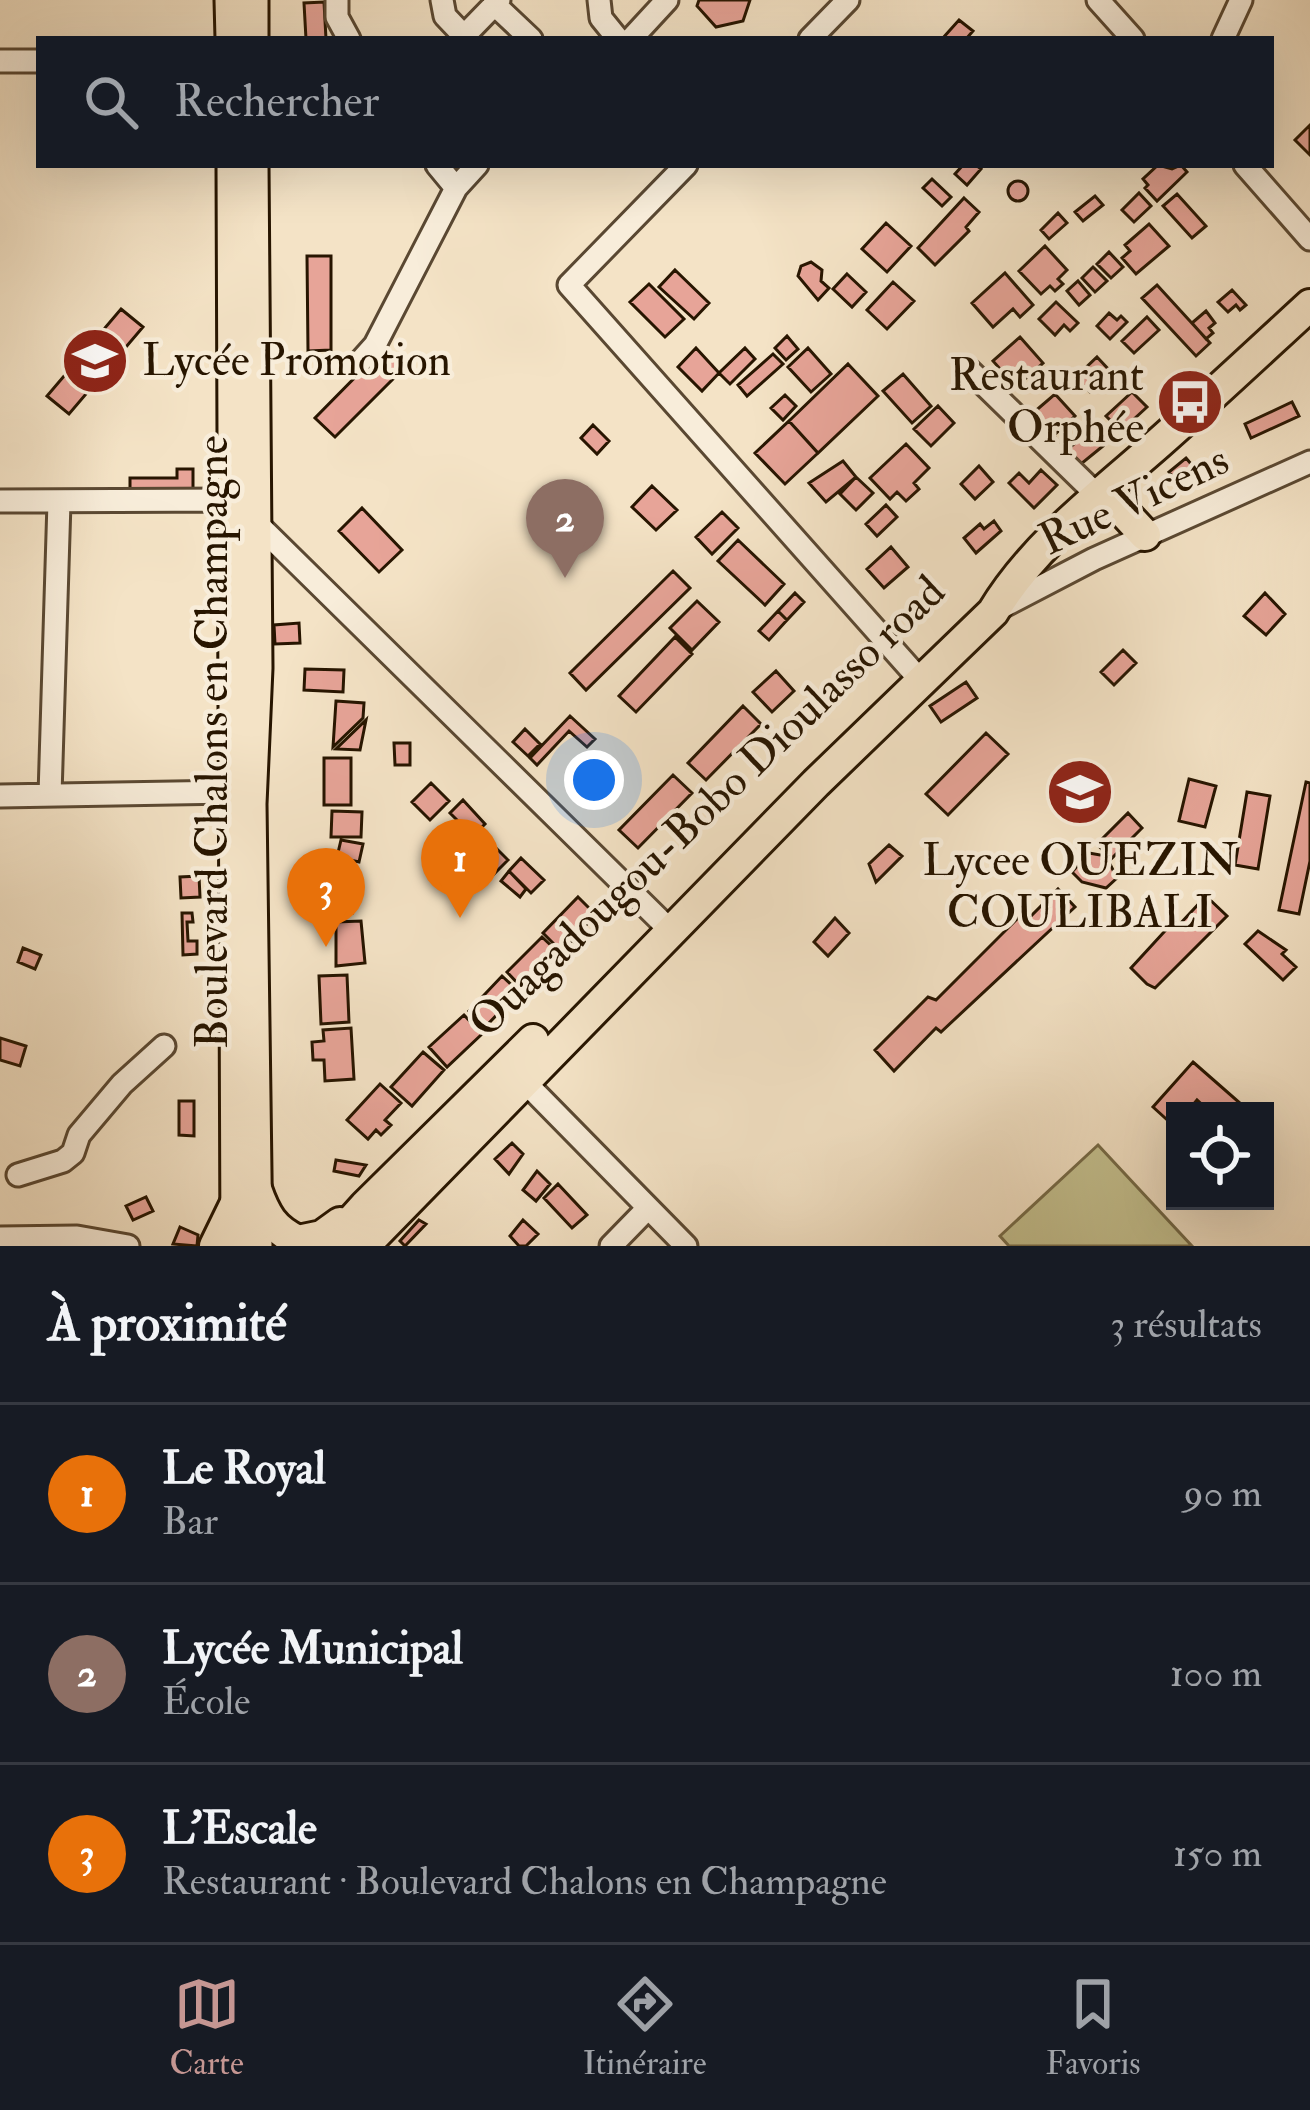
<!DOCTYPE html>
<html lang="fr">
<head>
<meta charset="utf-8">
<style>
  body { margin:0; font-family:"IM FELL Double Pica",serif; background:#20242c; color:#f1f3f6 }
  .controls { position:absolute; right:36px; bottom:36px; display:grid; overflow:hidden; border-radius:0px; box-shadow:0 12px 48px #0002 }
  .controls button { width:108px; height:108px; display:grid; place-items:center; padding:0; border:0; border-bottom:3px solid #363941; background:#171b24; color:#f1f3f6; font:60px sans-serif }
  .you { position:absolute; left:594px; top:780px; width:42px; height:42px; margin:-30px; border:9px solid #fff; border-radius:50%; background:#1a73e8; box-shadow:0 0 0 18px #1a73e833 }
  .badge { display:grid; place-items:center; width:78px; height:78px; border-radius:50%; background:#c59692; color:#fff; font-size:39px; font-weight:700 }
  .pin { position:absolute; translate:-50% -99px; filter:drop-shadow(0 3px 6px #0008) }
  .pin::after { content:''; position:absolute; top:63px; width:42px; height:36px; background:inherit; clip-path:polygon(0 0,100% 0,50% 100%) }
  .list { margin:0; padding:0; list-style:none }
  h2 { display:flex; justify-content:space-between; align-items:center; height:156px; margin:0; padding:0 48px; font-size:51px }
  h2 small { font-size:39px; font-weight:400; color:#9ea1a6 }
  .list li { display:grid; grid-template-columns:78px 1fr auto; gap:36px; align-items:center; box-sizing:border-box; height:180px; padding:0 48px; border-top:3px solid #363941 }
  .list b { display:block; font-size:45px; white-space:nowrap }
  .list p { margin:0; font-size:39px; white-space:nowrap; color:#9ea1a6 }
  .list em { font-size:39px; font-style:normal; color:#9ea1a6 }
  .icon { flex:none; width:66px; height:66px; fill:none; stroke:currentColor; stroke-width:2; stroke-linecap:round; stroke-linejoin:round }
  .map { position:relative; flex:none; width:1310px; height:1246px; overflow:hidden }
  .search { position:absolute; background:#171b24; box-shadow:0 12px 48px #0002; left:36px; right:36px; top:36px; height:132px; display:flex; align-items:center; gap:30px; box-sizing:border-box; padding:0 42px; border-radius:0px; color:#9ea1a6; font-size:45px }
  .sheet { height:696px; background:#171b24 }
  nav { display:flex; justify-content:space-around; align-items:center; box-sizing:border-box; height:168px; border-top:3px solid #363941; background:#171b24; font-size:33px; color:#9ea1a6 }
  nav a { display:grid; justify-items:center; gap:6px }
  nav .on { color:#c59692 }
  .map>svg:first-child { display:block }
  .green { fill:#c4c190; stroke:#766b48; stroke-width:3 }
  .building { fill:#e7a498; stroke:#271500; stroke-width:3 }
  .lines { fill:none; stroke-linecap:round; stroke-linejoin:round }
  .minor-casing { stroke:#5a4832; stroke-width:27 }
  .major-casing { stroke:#271500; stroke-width:33 }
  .highway-casing { stroke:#271500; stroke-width:36 }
  .minor { stroke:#f8edda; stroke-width:21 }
  .major { stroke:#f4e3c6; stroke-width:27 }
  .highway { stroke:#f4e3c6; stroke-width:30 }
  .labels { text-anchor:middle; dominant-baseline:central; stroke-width:9; stroke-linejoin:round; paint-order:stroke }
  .poi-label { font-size:45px; fill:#271500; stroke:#f8edda; text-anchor:start }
  .street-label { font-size:45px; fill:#271500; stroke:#f8edda }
</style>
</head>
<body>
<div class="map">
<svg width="1310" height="1246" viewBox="0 0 1310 1246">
  <rect width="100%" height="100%" fill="#f4e3c6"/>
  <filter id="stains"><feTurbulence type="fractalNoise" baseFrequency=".00167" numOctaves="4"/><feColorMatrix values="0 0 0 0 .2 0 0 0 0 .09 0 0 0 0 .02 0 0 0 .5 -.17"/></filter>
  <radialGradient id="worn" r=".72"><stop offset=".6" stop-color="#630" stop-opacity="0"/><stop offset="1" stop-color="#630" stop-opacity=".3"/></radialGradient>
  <path class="green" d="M1098,1145L1192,1246H1009L1000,1236Z"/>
  <path class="building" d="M699,0H750L743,21L716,27L697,6Z
    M324,2L326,39H306L304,3Z
    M959,20L973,31L966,39H942Z
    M1310,125V155L1295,140Z
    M963,165H976L981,169L967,185L955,174Z
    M1158,165L1172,169L1181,165L1187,172L1157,201L1145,188L1148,185L1143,179Z
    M932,179L951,197L942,206L923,188Z
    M1008 191a10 10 0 1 1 20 0a10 10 0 1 1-20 0Z
    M1139,193L1151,206L1134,222L1122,210Z
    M1177,194L1206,226L1192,238L1163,206Z
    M1095,196L1103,205L1083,221L1075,212Z
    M964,198L979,212L966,227L969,231L935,265L918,248Z
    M1058,213L1067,223L1049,239L1041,230Z
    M886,223L911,246L887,272L862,249Z
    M1149,224L1169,246L1136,274L1122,258L1130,251L1125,245Z
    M1045,246L1067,270L1058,279L1063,284L1055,291L1050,286L1041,294L1019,271Z
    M1109,252L1123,267L1111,278L1097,264Z
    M307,256H331V350L308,351Z
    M811,262L822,270L821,281L829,288L818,300L798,276L801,266Z
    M1093,267L1107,281L1095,292L1082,278Z
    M675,270L709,303L694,319L659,287Z
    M1005,273L1033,305L1020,317L1013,309L993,327L972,303Z
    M847,274L866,292L852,307L833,289Z
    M1078,281L1090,295L1079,305L1067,291Z
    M893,282L914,301L887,329L867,310Z
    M649,284L684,319L665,337L630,302Z
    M1157,285L1210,343L1196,356L1142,298Z
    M1232,290L1246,305L1240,310L1236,305L1228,312L1218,302Z
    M1056,302L1078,323L1070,331L1064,325L1055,335L1039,319Z
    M121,309L143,327L69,414L47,396Z
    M1206,311L1215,323L1209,328L1213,333L1206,339L1192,323Z
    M1109,313L1117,320L1121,316L1127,322L1110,339L1097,326Z
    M1147,317L1159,330L1134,353L1122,341Z
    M787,336L798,349L786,360L775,348Z
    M1020,337L1043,363L1016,387L993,361Z
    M384,348L404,368L335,437L315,418Z
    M696,348L719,373L702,391L678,367Z
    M745,348L755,359L730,384L719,373Z
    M808,348L831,374L811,392L788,367Z
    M773,354L783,364L747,396L738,385Z
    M1097,357L1111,372L1090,392L1075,378Z
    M848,364L878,396L818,453L789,421Z
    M903,374L931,406L912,423L883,391Z
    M1132,392L1147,407L1121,431L1106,416Z
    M1055,394L1075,416L1053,436L1033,413Z
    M785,395L796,406L783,420L771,408Z
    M1292,402L1299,416L1251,438L1245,424Z
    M938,406L954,423L931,446L914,429Z
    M789,421L818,453L785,484L755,453Z
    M593,425L609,441L597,454L581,438Z
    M1089,431L1103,446L1081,464L1068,449Z
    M906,444L929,468L914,483L919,489L906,501L897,492L890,499L870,478Z
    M1186,458L1197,471L1179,485L1169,472Z
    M843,461L856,477L826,502L809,483Z
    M979,466L993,482L975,499L961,484Z
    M177,469H193V493L172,489V497L160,496V489H130V478H177Z
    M1041,470L1057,485L1034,508L1009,483L1019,473L1029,483Z
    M856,477L873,493L856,510L840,494Z
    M652,486L677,510L656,530L632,507Z
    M886,505L897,517L877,536L866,524Z
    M362,508L402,550L379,572L339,531Z
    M722,512L738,528L712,554L696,537Z
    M994,521L1001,531L976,553L964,538L980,524L984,529Z
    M738,540L784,584L765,605L718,561Z
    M891,547L908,567L884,588L867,569Z
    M673,571L690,588L586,690L570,673Z
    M795,593L804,602L787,620L778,611Z
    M1265,593L1285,614L1266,635L1244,616Z
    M697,601L719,622L692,650L670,628Z
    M778,611L787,620L769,640L759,631Z
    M299,623L300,643L275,644L274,625Z
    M675,637L692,654L636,712L619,696Z
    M1123,650L1136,663L1114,685L1101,672Z
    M305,669L344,670L343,692L304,690Z
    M776,671L794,691L772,712L753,692Z
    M966,682L977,698L941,722L930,706Z
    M336,701L364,703L363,718L333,747Z
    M743,706L761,724L706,780L688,763Z
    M570,716L595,739L587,747L569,731L537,765L530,758Z
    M366,720L360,750L336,749Z
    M525,729L540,744L528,756L513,742Z
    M986,733L1008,754L948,815L926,794Z
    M394,743H410V765H395Z
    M324,758H351V805H324Z
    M673,775L692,793L638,848L619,830Z
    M1189,779L1216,786L1205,827L1179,821Z
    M1306,782L1310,783V861L1299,914L1279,910Z
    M431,783L449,801L430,820L412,802Z
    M1247,792L1270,796L1258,869L1235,865Z
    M463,800L485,824L473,836L450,813Z
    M332,811L362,812L361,837H331Z
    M1128,813L1142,828L1111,859L1097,844Z
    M484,836L508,860L486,882L463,858Z
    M341,840L363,844L359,862L337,857Z
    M889,845L902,856L876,882L869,864Z
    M1089,853L1106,856L1117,878L1106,888L1082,882L1072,872Z
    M521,858L544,880L531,893L509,871Z
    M349,864L352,913L315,915L313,866Z
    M509,871L526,889L520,897L501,881Z
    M199,876L200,897L181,898L180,877Z
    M1058,889L1075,907L941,1032L936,1028L894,1071L875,1050L928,997L936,1000L1020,916L1028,919Z
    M1206,896L1227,916L1155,988L1147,984L1131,968L1175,920L1179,925Z
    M578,897L596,915L583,928L589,934L578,945L572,940L561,951L543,933Z
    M182,913H192L193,922H187L188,941H197V954L183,955Z
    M835,918L849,933L828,956L814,942Z
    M361,921L365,963L336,966V922Z
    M1258,931L1286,950L1282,954L1296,967L1283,980L1245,944Z
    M542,937L560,954L524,990L507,972Z
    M23,948L41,955L35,969L18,962Z
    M347,975L349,1022L321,1024L319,976Z
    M502,976L519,992L485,1027L469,1011Z
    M464,1015L482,1034L447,1067L429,1047Z
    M351,1028L354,1079L325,1081L324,1060H313L312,1042L324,1041L323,1030Z
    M0,1038L26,1046L20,1066L0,1060Z
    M423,1052L444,1070L412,1106L391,1087Z
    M1193,1062L1249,1111H1209L1197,1100L1188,1111H1175L1174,1126L1153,1107Z
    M380,1084L401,1103L385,1120L391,1125L381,1135L376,1130L368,1139L347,1120Z
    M179,1101H194V1136L179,1135Z
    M512,1143L523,1154L509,1174L495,1159Z
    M336,1160L366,1165L359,1176L334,1171Z
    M537,1171L550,1184L536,1201L523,1190Z
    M558,1184L587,1215L572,1228L544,1198Z
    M146,1197L153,1211L133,1220L126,1206Z
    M419,1220L426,1224L405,1246L400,1241Z
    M523,1220L538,1234L526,1246H519L510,1236Z
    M180,1227L198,1235L197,1246L173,1244Z"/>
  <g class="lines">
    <g class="minor-casing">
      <path id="minor" d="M337,0V17L349,39
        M442,0L445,16L464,36L499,0
        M599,0L601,18L618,39
        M1098,0L1133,39
        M494,4L531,39
        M631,39L667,0
        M810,39L848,0
        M1223,39L1241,0
        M0,61H39
        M437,165L456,188
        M686,165L569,285L922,682
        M1245,165L1310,239
        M358,364L375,345L456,188L477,165
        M966,367L1098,496
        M0,501L233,500L671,931
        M996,610L1094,559L1310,462
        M50,795L59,502
        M0,796L231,792L243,799
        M517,1074L686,1246
        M18,1175L63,1161L73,1153L79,1135L122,1084L164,1046
        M0,1238L77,1237L128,1246
        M611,1246L648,1208"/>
    </g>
    <g class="major-casing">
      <path id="major" d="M229,0L230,39
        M254,0V39
        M231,165L235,1246
        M254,165L258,668L252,804L258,1246"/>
    </g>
    <g class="highway-casing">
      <path id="highway" d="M1104,491L1145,535
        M256,1189C265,1215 273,1229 298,1241L322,1236L340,1223
        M215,1246L235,1205
        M329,1246L365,1206L533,1040
        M364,1246L816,783L993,612C1033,545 1102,493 1160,442C1211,397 1260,351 1310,305"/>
    </g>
    <use href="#minor" class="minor"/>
    <use href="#major" class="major"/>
    <use href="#highway" class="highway"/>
  </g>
  <defs>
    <g id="university-disc" transform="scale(3.45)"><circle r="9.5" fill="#8f2418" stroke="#f8edda"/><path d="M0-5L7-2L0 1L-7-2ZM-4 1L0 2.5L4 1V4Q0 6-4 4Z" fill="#fff"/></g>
    <g id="bus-disc" transform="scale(3.45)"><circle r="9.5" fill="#8f2418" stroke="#f8edda"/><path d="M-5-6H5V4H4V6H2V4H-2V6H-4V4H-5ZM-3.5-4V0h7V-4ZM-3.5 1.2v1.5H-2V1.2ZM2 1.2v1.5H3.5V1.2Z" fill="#fff"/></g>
    <g id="school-disc" transform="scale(3.45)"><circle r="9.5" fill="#8f2418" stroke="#f8edda"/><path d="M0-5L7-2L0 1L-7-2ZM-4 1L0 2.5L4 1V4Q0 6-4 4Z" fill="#fff"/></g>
  </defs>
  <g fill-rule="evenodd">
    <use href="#university-disc" x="95" y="361"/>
    <use href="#bus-disc" x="1190" y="402"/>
    <use href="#school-disc" x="1080" y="792"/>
  </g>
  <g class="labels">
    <g class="poi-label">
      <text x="142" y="361">Lycée Promotion</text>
      <text x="1144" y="376" text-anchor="end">Restaurant<tspan x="1144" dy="52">Orphée</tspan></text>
      <text x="1080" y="861" text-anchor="middle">Lycee OUEZIN<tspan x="1080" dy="52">COULIBALI</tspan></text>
    </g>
    <g class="street-label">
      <text transform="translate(1134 500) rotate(-25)">Rue Vicens</text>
      <text transform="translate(213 742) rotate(-90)">Boulevard Chalons en Champagne</text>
      <text transform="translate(707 807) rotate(-44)">Ouagadougou-Bobo Dioulasso road</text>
    </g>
  </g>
  <rect width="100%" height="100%" filter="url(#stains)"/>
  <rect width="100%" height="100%" fill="url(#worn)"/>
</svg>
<div class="controls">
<button><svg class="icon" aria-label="locate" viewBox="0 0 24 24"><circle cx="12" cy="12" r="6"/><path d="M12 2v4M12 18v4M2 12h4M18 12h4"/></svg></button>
</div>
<div class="you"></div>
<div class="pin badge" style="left:460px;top:918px;background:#e8710a">1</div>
<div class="pin badge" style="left:565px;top:578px;background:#8d6e63">2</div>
<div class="pin badge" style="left:326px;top:947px;background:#e8710a">3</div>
<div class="search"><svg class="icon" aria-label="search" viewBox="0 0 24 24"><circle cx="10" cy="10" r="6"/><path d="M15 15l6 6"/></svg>Rechercher</div>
</div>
<section class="sheet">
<h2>À proximité<small>3 résultats</small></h2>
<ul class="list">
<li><span class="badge" style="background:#e8710a">1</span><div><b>Le Royal</b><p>Bar</p></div><em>90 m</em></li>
<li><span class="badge" style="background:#8d6e63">2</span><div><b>Lycée Municipal</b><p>École</p></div><em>100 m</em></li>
<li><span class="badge" style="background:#e8710a">3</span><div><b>L'Escale</b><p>Restaurant · Boulevard Chalons en Champagne</p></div><em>150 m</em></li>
</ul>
</section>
<nav>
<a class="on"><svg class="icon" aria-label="map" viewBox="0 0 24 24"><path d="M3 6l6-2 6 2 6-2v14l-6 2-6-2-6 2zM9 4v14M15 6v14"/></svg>Carte</a>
<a><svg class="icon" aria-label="directions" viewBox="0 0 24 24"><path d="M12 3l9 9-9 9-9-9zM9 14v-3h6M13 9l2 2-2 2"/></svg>Itinéraire</a>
<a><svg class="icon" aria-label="saved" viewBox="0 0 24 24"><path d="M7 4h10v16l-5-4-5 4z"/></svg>Favoris</a>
</nav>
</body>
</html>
